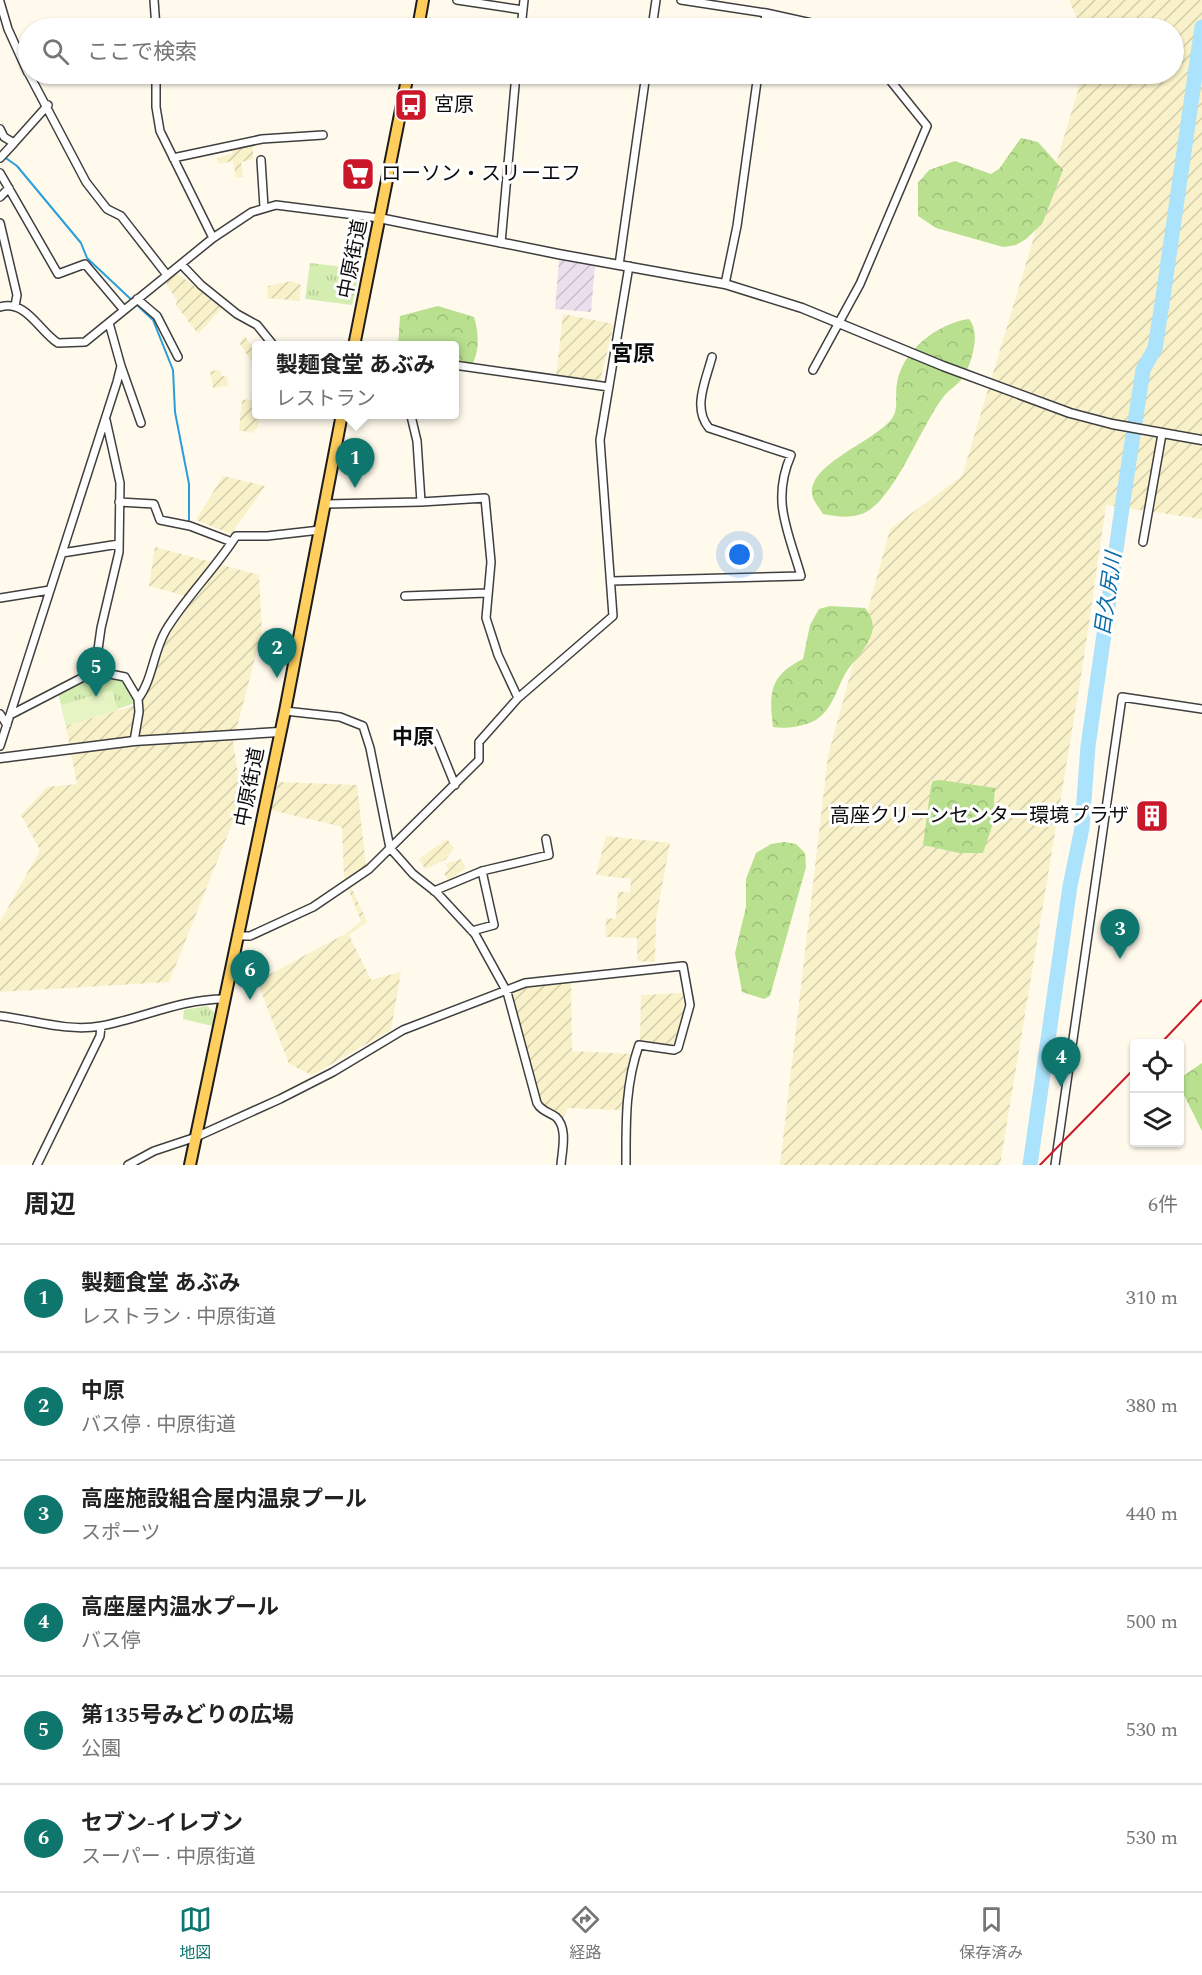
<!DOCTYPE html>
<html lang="ja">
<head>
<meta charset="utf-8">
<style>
  body { margin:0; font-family:Spectral,"Noto Sans JP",serif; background:#f6f6f6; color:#222 }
  .controls { position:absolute; right:18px; bottom:18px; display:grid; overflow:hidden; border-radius:6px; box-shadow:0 2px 4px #0004 }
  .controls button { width:54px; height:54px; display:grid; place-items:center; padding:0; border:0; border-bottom:2px solid #e0e0e0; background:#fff; color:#222; font:30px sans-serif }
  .you { position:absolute; left:740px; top:555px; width:21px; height:21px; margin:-15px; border:4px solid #fff; border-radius:50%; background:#1a73e8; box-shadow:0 0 0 9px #1a73e833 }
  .badge { display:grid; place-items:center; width:39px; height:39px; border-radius:50%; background:#0f766e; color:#fff; font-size:20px; font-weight:700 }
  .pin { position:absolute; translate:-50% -50px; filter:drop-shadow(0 2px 3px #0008) }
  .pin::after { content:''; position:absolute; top:32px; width:21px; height:18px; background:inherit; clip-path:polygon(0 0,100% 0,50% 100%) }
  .popup { position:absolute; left:252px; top:341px; width:207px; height:78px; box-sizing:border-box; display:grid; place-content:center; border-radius:6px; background:#fff; filter:drop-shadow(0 2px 4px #0005); font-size:20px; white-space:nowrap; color:#767676 }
  .popup b { font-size:22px; color:#222 }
  .popup::after { content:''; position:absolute; left:50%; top:100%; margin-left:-12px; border:12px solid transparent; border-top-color:#fff }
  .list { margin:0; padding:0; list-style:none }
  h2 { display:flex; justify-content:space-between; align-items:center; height:78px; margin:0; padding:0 24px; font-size:26px }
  h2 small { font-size:20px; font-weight:400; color:#767676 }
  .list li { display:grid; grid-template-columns:39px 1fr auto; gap:18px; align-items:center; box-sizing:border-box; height:108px; padding:0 24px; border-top:2px solid #e0e0e0 }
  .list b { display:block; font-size:22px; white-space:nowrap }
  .list p { margin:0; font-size:20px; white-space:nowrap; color:#767676 }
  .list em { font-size:20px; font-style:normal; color:#767676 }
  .icon { flex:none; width:33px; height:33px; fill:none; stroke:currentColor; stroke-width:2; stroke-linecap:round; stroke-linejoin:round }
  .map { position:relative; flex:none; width:1202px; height:1165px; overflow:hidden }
  .search { position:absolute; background:#fff; box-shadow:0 2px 4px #0004; left:18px; right:18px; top:18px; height:66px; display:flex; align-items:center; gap:15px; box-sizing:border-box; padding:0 21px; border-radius:33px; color:#767676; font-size:22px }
  .sheet { height:726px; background:#fff }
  nav { display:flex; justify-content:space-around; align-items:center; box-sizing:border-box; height:84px; border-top:2px solid #e0e0e0; background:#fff; font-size:16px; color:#767676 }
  nav a { display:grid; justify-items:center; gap:3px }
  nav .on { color:#0f766e }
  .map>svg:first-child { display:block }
  .industrial { fill:url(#industrial-furrows) }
  .farmland { fill:url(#farmland-furrows) }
  .forest { fill:url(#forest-crowns) }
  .park { fill:url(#park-tufts) }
  .pitch { fill:#e6f4c4 }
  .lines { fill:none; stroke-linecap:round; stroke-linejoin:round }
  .stream { stroke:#2a9eda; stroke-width:2 }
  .river { stroke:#abe2fc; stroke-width:15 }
  .minor-casing { stroke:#3f3f3f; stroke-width:10 }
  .tertiary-casing { stroke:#3f3f3f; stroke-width:11 }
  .primary-casing { stroke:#1d1d1d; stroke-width:14 }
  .minor { stroke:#fff; stroke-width:7 }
  .tertiary { stroke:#fff; stroke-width:8 }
  .primary { stroke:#ffce5c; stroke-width:10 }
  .rail { stroke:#ca1729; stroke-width:2 }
  .labels { text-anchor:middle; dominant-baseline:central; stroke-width:6; stroke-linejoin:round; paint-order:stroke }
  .poi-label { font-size:20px; fill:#0c0c0c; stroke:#fff; text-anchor:start }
  .street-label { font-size:20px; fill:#0c0c0c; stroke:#fff }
  .water-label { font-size:21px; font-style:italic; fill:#0a6daa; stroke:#fff }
  .neighbourhood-label { font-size:21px; font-weight:bold; fill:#0c0c0c; stroke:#fff }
  .quarter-label { font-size:22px; font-weight:bold; fill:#0c0c0c; stroke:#fff }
</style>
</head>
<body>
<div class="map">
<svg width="1202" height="1165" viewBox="0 0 1202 1165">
  <defs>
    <pattern id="industrial-furrows" width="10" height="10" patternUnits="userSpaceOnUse" patternTransform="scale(1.5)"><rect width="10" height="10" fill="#eadfec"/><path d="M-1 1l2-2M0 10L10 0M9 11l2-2" fill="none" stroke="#c8bec9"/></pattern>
    <pattern id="farmland-furrows" width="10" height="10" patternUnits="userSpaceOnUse" patternTransform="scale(1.5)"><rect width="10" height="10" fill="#f8f1c9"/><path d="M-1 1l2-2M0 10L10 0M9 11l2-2" fill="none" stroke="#d3cdab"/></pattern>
    <pattern id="forest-crowns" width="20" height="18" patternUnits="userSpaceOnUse" patternTransform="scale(1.5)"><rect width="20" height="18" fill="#b8e08f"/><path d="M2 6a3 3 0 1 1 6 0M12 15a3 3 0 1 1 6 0" fill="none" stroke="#9dbf7a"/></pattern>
    <pattern id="park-tufts" width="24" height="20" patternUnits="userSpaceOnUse" patternTransform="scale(1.5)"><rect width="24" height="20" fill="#d4edb1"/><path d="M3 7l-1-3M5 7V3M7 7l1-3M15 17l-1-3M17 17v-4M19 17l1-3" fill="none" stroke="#b5ca97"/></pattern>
  </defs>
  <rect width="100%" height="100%" fill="#fffaec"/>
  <path class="industrial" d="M559,260L595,266L591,312L555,309Z"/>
  <path class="farmland" d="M1069,0H1202V519L1106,505L1083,664L1000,1165H780L828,756L890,529L962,476L1083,74H1174V28H1081Z
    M253,145V159L241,162L243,177L236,178L233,161L218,164L217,158L232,154L233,148Z
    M177,273L222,308L198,334L176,305L177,301L166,283Z
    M292,281L301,285L299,301L267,298L268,286Z
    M563,314L614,324L600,381L556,377Z
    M244,335L256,351V368L240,344Z
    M219,370L222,376L227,377L228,386L213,388L210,371Z
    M256,399V414L260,415L257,428L252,433L239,430L242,400Z
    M223,476L265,486L231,534L196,520Z
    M155,547L259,575L262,632L233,742L242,799L169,982L0,992V922L40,850L21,815L47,787L77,784L66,726L136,705L147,678L180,615L193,598L149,586Z
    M278,782L357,785L366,866L347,878L367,922L349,935L371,980L401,972L391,1030L312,1075L289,1064L257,981L347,933L361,921L344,878L342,827L271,810Z
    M606,836L670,843L656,919L655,962L637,961V938L605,937L606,918L616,919L618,891L630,893L631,879L596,875Z
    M447,839L454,848L445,860L425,869L419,859Z
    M461,859L466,868L448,880L444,873L449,870L446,864Z
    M564,982L571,983L572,1051L632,1054L625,1079L622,1110L568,1108L562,1119L540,1104L523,1050L512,993L521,988L542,983Z
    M683,993V1018L672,1046L640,1042L641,995Z"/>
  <path class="forest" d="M1021,138L1038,142L1063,170L1042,224L1026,239L1016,245L1003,247L936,228L918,216V183L929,170L955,161L991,174L999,169Z
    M438,306L474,317C479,333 480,352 471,366L454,370V346H398L400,316Z
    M969,319C981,333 972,361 964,376C959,384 950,389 944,396C922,424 897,493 868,511C854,519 838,517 823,514C820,509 815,503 813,498C802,464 882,440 894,415C898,407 895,393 897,383C902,351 938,323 969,319Z
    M830,606L865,608C887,634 856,654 844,676C836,691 831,712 814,721C802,727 786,729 773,727C769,693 769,676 803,659L810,625L819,609Z
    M940,780L995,788L992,826L983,853H959L923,845L931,786L933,781Z
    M784,842L796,844L805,853L806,867L770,996L764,999L742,992L735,953L746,907V879L756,853L771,844Z
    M1202,1063V1131L1182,1091L1183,1076Z"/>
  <path class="park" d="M310,263L360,269L352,305L305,299Z
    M99,674L123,680L135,703L66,726L58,692Z
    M207,1006L215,1013L212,1026L183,1019L184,1010Z"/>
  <path class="pitch" d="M112,690L118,710L66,726L61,705Z"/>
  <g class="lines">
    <path class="stream" d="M3,156L17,166L81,243L87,258L153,320L173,370L175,412L189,484V523"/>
    <path class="river" d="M1030,1165L1070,886L1082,828L1088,746L1123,501L1143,370L1155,348L1162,304L1202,27"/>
    <g class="minor-casing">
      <path id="minor" d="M154,0L156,28
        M457,0L523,10
        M681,0L766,13L834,28
        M0,2L8,29L28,73
        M521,28L524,0
        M652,28L656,0
        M764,28L766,13
        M29,74L86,182L107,209L121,216L167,275
        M156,74V107L160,131L213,238
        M0,129L4,137L14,143L48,105
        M0,158L14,143
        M173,158L262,139L323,135
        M261,160L264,207
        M0,173L58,274L85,264L123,309
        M0,197L9,188
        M0,223L17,295L15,306
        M501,243L516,74
        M181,264L201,285L237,314L257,325L274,346
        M619,265L646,74
        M725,284L737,226L758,74
        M137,299L157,316L178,357
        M0,307C26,299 39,331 58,343L85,342L213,238L252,212L276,205L379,218
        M454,365L609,387
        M121,366L141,423
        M813,370L860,284L927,126L885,74
        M411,416L417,441L421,502
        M119,502L154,504L160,520L190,526L232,542
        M326,504L421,502L485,498L491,562L486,618L498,655L518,698
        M1143,542L1162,434
        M62,553L119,544
        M611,581L801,576C788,530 771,501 791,455L709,428C692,408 706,380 712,357
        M405,596L487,593
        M0,598L50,590
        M95,671L101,628L119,552L120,483L106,420
        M285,711L340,717L363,726L370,748L390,848L413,874L437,893L475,934L507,992L537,1103C541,1111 549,1112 556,1117C568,1128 562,1151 561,1165
        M0,714L7,725
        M10,715L95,671L125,677L138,699
        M434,733L455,785
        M134,741L139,712L138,699C153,679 153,652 166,630C186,597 215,569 236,536H267L320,530
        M0,746L117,382L121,366L109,323
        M434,891L482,871L549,855L546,839
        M472,931L494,925L482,871
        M239,936H250L313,907L369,869L479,760V742L518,698L613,616L600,440L629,266
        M0,1016C34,1020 67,1032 101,1026C143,1018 181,999 224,999
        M37,1165L100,1036L101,1026
        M128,1165L154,1151L196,1137L280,1099L333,1072L403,1030L525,983L683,966L690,1005L678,1048L674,1050L639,1045C625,1085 626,1123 626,1165
        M1055,1165L1122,697L1202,709"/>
    </g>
    <g class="tertiary-casing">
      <path id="tertiary" d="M379,218L558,254L725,284L802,308L943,366L1070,413L1112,424L1202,440
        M0,758L134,741L279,732"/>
    </g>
    <g class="primary-casing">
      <path id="primary" d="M418,28L423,0
        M354,346L408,74
        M190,1165L285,711L342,414"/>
    </g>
    <use href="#minor" class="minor"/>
    <use href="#tertiary" class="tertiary"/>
    <use href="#primary" class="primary"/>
    <path class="rail" d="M1160,1044L1202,1000
      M1040,1165L1134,1069"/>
  </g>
  <defs>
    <g id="bus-square" transform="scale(1.725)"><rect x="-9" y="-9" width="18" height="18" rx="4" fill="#ca1729" stroke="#fff"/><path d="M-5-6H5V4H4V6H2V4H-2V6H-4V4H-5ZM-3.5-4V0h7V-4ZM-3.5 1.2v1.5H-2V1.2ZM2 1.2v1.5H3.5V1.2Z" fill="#fff"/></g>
    <g id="supermarket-square" transform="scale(1.725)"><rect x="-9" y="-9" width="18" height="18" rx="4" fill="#ca1729" stroke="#fff"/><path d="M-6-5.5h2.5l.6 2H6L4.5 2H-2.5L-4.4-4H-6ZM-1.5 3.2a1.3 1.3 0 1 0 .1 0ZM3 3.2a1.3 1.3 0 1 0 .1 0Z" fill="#fff"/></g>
    <g id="building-square" transform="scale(1.725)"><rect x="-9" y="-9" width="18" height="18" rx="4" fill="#ca1729" stroke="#fff"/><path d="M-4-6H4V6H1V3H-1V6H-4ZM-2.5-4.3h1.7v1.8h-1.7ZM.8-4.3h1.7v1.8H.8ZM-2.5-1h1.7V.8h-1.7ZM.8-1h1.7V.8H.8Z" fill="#fff"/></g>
  </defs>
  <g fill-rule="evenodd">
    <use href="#bus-square" x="411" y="105"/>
    <use href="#supermarket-square" x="358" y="174"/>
    <use href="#building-square" x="1152" y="816"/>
  </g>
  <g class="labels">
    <g class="poi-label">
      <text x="434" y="105">宮原</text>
      <text x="381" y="174">ローソン・スリーエフ</text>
      <text x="1129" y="816" text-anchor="end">高座クリーンセンター環境プラザ</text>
    </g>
    <g class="street-label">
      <text transform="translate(353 259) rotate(-79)">中原街道</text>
      <text transform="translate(250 787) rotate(-79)">中原街道</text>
    </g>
    <g class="water-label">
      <text transform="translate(1109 594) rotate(-82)">目久尻川</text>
    </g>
    <g class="neighbourhood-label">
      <text x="413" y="738">中原</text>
    </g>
    <g class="quarter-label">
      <text x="633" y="354">宮原</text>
    </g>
  </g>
</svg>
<div class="controls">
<button><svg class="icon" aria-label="locate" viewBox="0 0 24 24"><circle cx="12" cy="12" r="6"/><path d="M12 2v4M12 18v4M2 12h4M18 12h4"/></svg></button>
<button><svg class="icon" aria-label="layers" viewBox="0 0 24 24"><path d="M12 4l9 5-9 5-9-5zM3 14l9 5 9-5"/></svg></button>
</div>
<div class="you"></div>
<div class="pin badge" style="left:355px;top:488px">1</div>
<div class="popup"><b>製麺食堂 あぶみ</b>レストラン</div>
<div class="pin badge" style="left:277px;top:678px">2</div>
<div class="pin badge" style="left:1120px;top:959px">3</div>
<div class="pin badge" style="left:1061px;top:1087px">4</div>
<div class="pin badge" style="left:96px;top:697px">5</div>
<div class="pin badge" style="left:250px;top:1000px">6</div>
<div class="search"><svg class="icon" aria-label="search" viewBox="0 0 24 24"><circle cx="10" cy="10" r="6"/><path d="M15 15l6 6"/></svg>ここで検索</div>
</div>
<section class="sheet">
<h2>周辺<small>6件</small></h2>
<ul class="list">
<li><span class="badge">1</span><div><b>製麺食堂 あぶみ</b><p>レストラン · 中原街道</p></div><em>310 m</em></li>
<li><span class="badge">2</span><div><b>中原</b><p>バス停 · 中原街道</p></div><em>380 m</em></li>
<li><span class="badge">3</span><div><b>高座施設組合屋内温泉プール</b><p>スポーツ</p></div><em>440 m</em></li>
<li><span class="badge">4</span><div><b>高座屋内温水プール</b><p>バス停</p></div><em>500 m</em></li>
<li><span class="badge">5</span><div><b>第135号みどりの広場</b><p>公園</p></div><em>530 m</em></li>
<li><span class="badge">6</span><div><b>セブン-イレブン</b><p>スーパー · 中原街道</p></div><em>530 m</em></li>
</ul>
</section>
<nav>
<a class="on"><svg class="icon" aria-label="map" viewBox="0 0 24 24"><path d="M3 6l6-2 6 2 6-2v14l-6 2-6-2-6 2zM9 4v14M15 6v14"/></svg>地図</a>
<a><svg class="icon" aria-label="directions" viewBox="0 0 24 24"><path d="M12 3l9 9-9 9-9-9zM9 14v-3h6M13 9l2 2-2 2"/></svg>経路</a>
<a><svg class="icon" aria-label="saved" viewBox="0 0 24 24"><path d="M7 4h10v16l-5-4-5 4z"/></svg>保存済み</a>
</nav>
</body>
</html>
